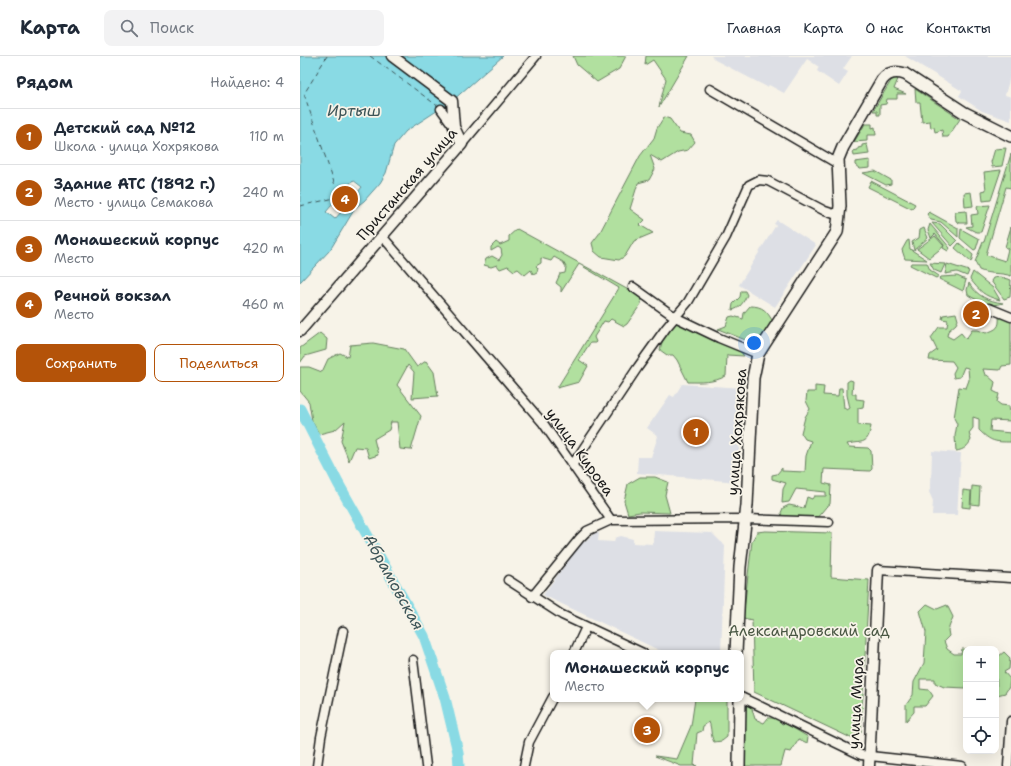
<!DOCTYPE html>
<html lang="ru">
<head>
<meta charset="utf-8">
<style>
  body { margin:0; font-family:"Shantell Sans",sans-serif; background:#f2f2f3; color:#1f2937 }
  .controls { position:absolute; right:12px; bottom:12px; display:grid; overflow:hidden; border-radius:8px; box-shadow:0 4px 16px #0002 }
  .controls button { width:36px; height:36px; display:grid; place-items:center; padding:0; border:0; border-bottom:1px solid #e0e1e3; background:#fff; color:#1f2937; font:20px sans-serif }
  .you { position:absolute; left:454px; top:287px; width:14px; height:14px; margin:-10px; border:3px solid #fff; border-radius:50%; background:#1a73e8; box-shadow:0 0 0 6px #1a73e833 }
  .badge { display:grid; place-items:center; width:26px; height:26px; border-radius:50%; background:#b45309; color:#fff; font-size:13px; font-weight:700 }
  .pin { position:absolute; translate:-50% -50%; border:2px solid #fff; box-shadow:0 1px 4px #0006 }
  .popup { position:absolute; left:250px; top:594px; width:194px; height:52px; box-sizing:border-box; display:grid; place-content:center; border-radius:8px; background:#fff; filter:drop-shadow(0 1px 3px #0005); font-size:13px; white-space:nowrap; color:#747a83 }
  .popup b { font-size:15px; color:#1f2937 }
  .popup::after { content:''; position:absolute; left:50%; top:100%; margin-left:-8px; border:8px solid transparent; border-top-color:#fff }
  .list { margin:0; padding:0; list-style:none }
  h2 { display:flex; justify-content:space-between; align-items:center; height:52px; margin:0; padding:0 16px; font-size:17px }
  h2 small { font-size:13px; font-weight:400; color:#747a83 }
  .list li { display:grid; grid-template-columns:26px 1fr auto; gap:12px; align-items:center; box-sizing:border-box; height:56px; padding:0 16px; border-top:1px solid #e0e1e3 }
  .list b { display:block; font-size:15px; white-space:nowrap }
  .list p { margin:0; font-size:13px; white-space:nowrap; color:#747a83 }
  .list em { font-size:13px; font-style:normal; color:#747a83 }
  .actions { display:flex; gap:8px; padding:12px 16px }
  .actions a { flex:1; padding:9px 0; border:1px solid #b45309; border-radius:8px; text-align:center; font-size:14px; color:#b45309 }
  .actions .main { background:#b45309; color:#fff }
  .icon { flex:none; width:22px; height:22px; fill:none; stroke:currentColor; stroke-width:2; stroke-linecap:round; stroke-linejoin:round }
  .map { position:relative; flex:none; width:711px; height:710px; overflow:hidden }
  header { display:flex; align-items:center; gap:24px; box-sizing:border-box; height:56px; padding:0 20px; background:#fff; border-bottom:1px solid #e0e1e3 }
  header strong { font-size:19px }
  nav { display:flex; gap:22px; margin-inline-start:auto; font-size:14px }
  .search { width:280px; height:36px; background:#f2f2f3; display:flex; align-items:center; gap:10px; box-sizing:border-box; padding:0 14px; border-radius:8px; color:#747a83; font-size:15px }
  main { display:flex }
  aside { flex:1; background:#fff }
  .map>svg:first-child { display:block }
  .built { fill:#dddfe5 }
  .green { fill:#b1e09f; stroke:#667e5e }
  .water { fill:#89dae4; stroke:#5d8e94 }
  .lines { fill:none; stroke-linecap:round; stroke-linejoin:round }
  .river { stroke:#89dae4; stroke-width:11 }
  .ferry { stroke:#3d5558; stroke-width:1; stroke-dasharray:5 4; stroke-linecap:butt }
  .minor-casing { stroke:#1c1c1c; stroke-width:11 }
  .tertiary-casing { stroke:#1c1c1c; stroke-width:13 }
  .secondary-casing { stroke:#1c1c1c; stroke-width:14 }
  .minor { stroke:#f7f3e8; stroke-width:8 }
  .tertiary { stroke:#f7f3e8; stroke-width:10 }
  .secondary { stroke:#f7f3e8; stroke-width:11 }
  .labels { text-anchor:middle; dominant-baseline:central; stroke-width:3.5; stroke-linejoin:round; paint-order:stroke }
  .street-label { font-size:15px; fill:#1c1c1c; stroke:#f7f3e8 }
  .park-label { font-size:15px; fill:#495743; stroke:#f7f3e8 }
  .water-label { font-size:16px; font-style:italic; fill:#3d5558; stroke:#f7f3e8 }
</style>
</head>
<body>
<header>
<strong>Карта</strong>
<div class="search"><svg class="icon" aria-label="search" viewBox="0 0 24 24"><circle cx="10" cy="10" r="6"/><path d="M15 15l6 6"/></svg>Поиск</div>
<nav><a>Главная</a><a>Карта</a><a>О нас</a><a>Контакты</a></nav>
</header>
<main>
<aside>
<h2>Рядом<small>Найдено: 4</small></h2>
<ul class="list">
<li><span class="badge">1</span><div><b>Детский сад №12</b><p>Школа · улица Хохрякова</p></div><em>110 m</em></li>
<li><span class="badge">2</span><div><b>Здание АТС (1892 г.)</b><p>Место · улица Семакова</p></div><em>240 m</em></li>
<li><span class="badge">3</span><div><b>Монашеский корпус</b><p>Место</p></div><em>420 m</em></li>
<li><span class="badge">4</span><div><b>Речной вокзал</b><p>Место</p></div><em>460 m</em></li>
</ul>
<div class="actions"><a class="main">Сохранить</a><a>Поделиться</a></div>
</aside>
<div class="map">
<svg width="711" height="710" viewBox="0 0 711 710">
  <rect width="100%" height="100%" fill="#f7f3e8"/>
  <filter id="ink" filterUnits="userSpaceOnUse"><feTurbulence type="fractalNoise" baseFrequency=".025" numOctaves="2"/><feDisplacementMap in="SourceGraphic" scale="8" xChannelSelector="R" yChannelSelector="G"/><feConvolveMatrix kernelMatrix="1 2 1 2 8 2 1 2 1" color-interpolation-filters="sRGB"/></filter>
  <g filter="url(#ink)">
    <path class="built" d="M411,0H552L543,13L548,16L539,30L517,15L519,11L507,3L484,37L469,29L467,31L415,4Z
      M605,0H711V17L705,39L711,41V65L682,55L659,40L662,35Z
      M477,164L516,189L475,251L439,229L476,169L474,168Z
      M382,328L443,332L437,426L337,417L338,401H351L358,380L347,372L370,339L374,341Z
      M632,395L661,397L657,459H632L633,445L629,436L631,429Z
      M354,475L412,477L425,490L421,597H365L243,539L279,490L295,477H299L298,485L314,486L315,482L321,480L333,483V487L353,488Z"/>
    <path class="green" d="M273,0H326L319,13L297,26L277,9Z
      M346,0H389L359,51L366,23L353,4L345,9Z
      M596,22L598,23L594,33L606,38H597V43H587L586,48L580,49V59H577V55H573L592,23Z
      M615,33L660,63L648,81H643L642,74L635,76L634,71L631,72L630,65L622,66L620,46H616Z
      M364,61L370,63L380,77L391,79L395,86L388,94L378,96L362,106L350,99L355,113L349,124L338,127L330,153L345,164L340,169L353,177L334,185L325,200L319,204L301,201L294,195L292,187L299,178L340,100L354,82L357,72Z
      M565,68H572V72L575,71L576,79H567V85L554,86Z
      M567,88L569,98L554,100L553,95L558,94V92L562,91V89Z
      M706,92L702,110L692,111L691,106L695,93Z
      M711,98V132L706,131L686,199L705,205L708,193L705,191L711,171V220C701,216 689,219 679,214L675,206L683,186H684Z
      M570,104V112L560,113L555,109V106Z
      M701,114L691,144L683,145L682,135L686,134L684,116Z
      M575,115L591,124V128L586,129L563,117Z
      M571,125L615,148L612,153L568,131Z
      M671,136L673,150L665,151L664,137Z
      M690,149L681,176H676L666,171L672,170L671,159L678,158L677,150Z
      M666,155L667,167H659L656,165L655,156Z
      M629,156L658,172V181L641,166L631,164L627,158Z
      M632,167L640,168L657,185L652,190Z
      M630,168L650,192L648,195L643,192L644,189L635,178L631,182L628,174Z
      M624,172L628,182L614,194L612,186L619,182L620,174Z
      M217,173L334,237L342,243L341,248L327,268L324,270L311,263L308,266L304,265L294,281L296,286L295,287H290L279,304L288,310L279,326L257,332L319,232L279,208L261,236V231L256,227L260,218L265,217L266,211L263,206L254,201L251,205L241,202V207L236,210L238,212L237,216L233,218L231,214L225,219L218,213L214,215L208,210L200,213L197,209L191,211L184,209L186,203L192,200L199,204L202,199L201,193L198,191L191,195V191L196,186L200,189L209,185V180Z
      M661,173L679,183L676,193L674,194L660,182Z
      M635,180L644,190L629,202L617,193Z
      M609,184L610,193L627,204L605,203L602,194L607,185Z
      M659,187L673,199L671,206L655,192Z
      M611,207H627L630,214L639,220L636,222L610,209Z
      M630,207L645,208L641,217L634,214Z
      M647,208L669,215L667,220L657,216L645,218Z
      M673,216L693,232L700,244C683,240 680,235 670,223Z
      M657,220L666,224L663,235L639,223L641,221Z
      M700,221L711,224L710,241L704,243L691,225L693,222Z
      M669,227C677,240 688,245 703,247C691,252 678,245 668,239L667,234Z
      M441,235H445L447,239C444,245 440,253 432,254L433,248L440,241Z
      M450,250C463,250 467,255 473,266L470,271L467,272L462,283L459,285L457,283L453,287L418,273L426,270L429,261L433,260L443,263L444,257Z
      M656,257L658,264L656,268L648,275L647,280L653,283L661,277L666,283L672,274H678L686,277C697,273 700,272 699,260L711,263V309L702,310L700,314L683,313L685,319H687L695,326L693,335L699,338L697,346L701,349L709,350L711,365L691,364L690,375L711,377V386C695,386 691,386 679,374V363L673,361V372L669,377L671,384C668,390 664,394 656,395L655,380L657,368L654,362L659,331L666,332L669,324L668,312L664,311L660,321L654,322L653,317L656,311L652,305L629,304L630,299L637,294L631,282L639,271H647L648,264L642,263L643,259Z
      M376,265L439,293L444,300L427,299L426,320C413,327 402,326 388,326L377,304L373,299H367L360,294L363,282Z
      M20,277L27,283L26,294L5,300L0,307V292Z
      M73,287L104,293L117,311L126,305L134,316L138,340L112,342L114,316L108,309L97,329L121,360L111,394L100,393L97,366H91L89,374L74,383L78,399L69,402L66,392L55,391L49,405L41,385L45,365L35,374L19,378L12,365L9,346L0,335V311H9L22,316L28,303L40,297L48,301L50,289Z
      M550,324L553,325L552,338H556V343L564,344L563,351L558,352V369L571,370C568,389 563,385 547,388L549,391L568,392L571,395L572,413L570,415L524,413L523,427L531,429L530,448L526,451L516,463H483L481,457L483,452L489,449L504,452L507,441L512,443L514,440H526V436L496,433L489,446L482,447L483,433L486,427L472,423V419L477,418L482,412V415L505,416L506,400L511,385L505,383L501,377L505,361L510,353L506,345L507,336H515V330L524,331L523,339L538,340L539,332H542L544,352L547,354L550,352L547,339V326Z
      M340,421H355L368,426L365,439L370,457L340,456L328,458L324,445L328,428Z
      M672,430L680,431L679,449L671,448Z
      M663,434L671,435L670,452L662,451Z
      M465,475L532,477L531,521L569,524L561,676L551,682L454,636L452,564L443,562L452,485L457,476Z
      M627,548L637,553L647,549L653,561L648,574L649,580L644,585L647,593L654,598H661L662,593H669H666V632L644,631L635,627V623H620V633L629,634L633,640L625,650H614V656L606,665V649L613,639L614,626L624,607L626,576L620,555Z
      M704,596L710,602L709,613L704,616L710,623L709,631L705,637L697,639L696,598L699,600Z
      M395,643H427V681L422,685L414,686C410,679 412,673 409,666L403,670L402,675L397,677L394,709L397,710H381L355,700L377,703L391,670Z
      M445,646L452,653L455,663L464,667L468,662H476L482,668L485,667L508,681L507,687L499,683L491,696L485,695L481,710H443Z"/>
    <path class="water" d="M0,0H203L152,45L106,75L94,89L86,117L80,127L64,145L56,151L50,146L62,131L53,124L26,156L35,163L48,148L54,154L30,194L0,226Z"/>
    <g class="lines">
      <path class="river" d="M0,353L38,427L124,580L145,642L158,696L159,710"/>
      <path class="ferry" d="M70,0L139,51
        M0,150L39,141L4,38L27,0"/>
      <g class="minor-casing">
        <path id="minor" d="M410,33L538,108
          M141,53L154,71
          M162,88L236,0
          M82,180L243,367L311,464
          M333,231L375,261L419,282L458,298
          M689,252L711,261
          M273,408L338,311L366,272L388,246L426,181L449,129L459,124L468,125L525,155L540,160
          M578,514L711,522
          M208,524L262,559L343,597
          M232,541L280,482L287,475L311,464L445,463L529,466
          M274,597L286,571
          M113,604L126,710
          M441,641L561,699L662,710
          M17,710L21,681L43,575
          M224,710L229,686L253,641
          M708,710L711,665"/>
      </g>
      <g class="tertiary-casing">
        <path id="tertiary" d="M0,275L162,88L154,71L152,45L92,0
          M569,710L578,514"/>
      </g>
      <g class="secondary-casing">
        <path id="secondary" d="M436,597L440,511L447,449L453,322L458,298L463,290L537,176L540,150L538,103L543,91L582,24C588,16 596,15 605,18L665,57L711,80
          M439,710L440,643"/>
      </g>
      <use href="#minor" class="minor"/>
      <use href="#tertiary" class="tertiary"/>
      <use href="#secondary" class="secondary"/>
    </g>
  </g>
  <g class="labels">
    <g class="street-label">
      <text transform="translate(107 128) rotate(-49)">Пристанская улица</text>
      <text transform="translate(437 376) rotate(-86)">улица Хохрякова</text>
      <text transform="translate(280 396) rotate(54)">улица Кирова</text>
      <text transform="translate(556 647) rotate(-87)">улица Мира</text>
    </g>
    <g class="park-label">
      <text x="509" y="575">Александровский сад</text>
    </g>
    <g class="water-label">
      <text x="54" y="54">Иртыш</text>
      <text transform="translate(94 526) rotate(61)">Абрамовская</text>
    </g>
  </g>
</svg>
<div class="controls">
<button>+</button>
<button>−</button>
<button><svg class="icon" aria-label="locate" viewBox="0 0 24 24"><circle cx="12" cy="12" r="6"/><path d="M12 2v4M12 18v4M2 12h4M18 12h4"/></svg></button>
</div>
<div class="you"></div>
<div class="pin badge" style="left:396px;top:376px">1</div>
<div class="pin badge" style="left:676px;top:258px">2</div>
<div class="pin badge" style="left:347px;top:674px">3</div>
<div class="popup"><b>Монашеский корпус</b>Место</div>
<div class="pin badge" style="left:45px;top:143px">4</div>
</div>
</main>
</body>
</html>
